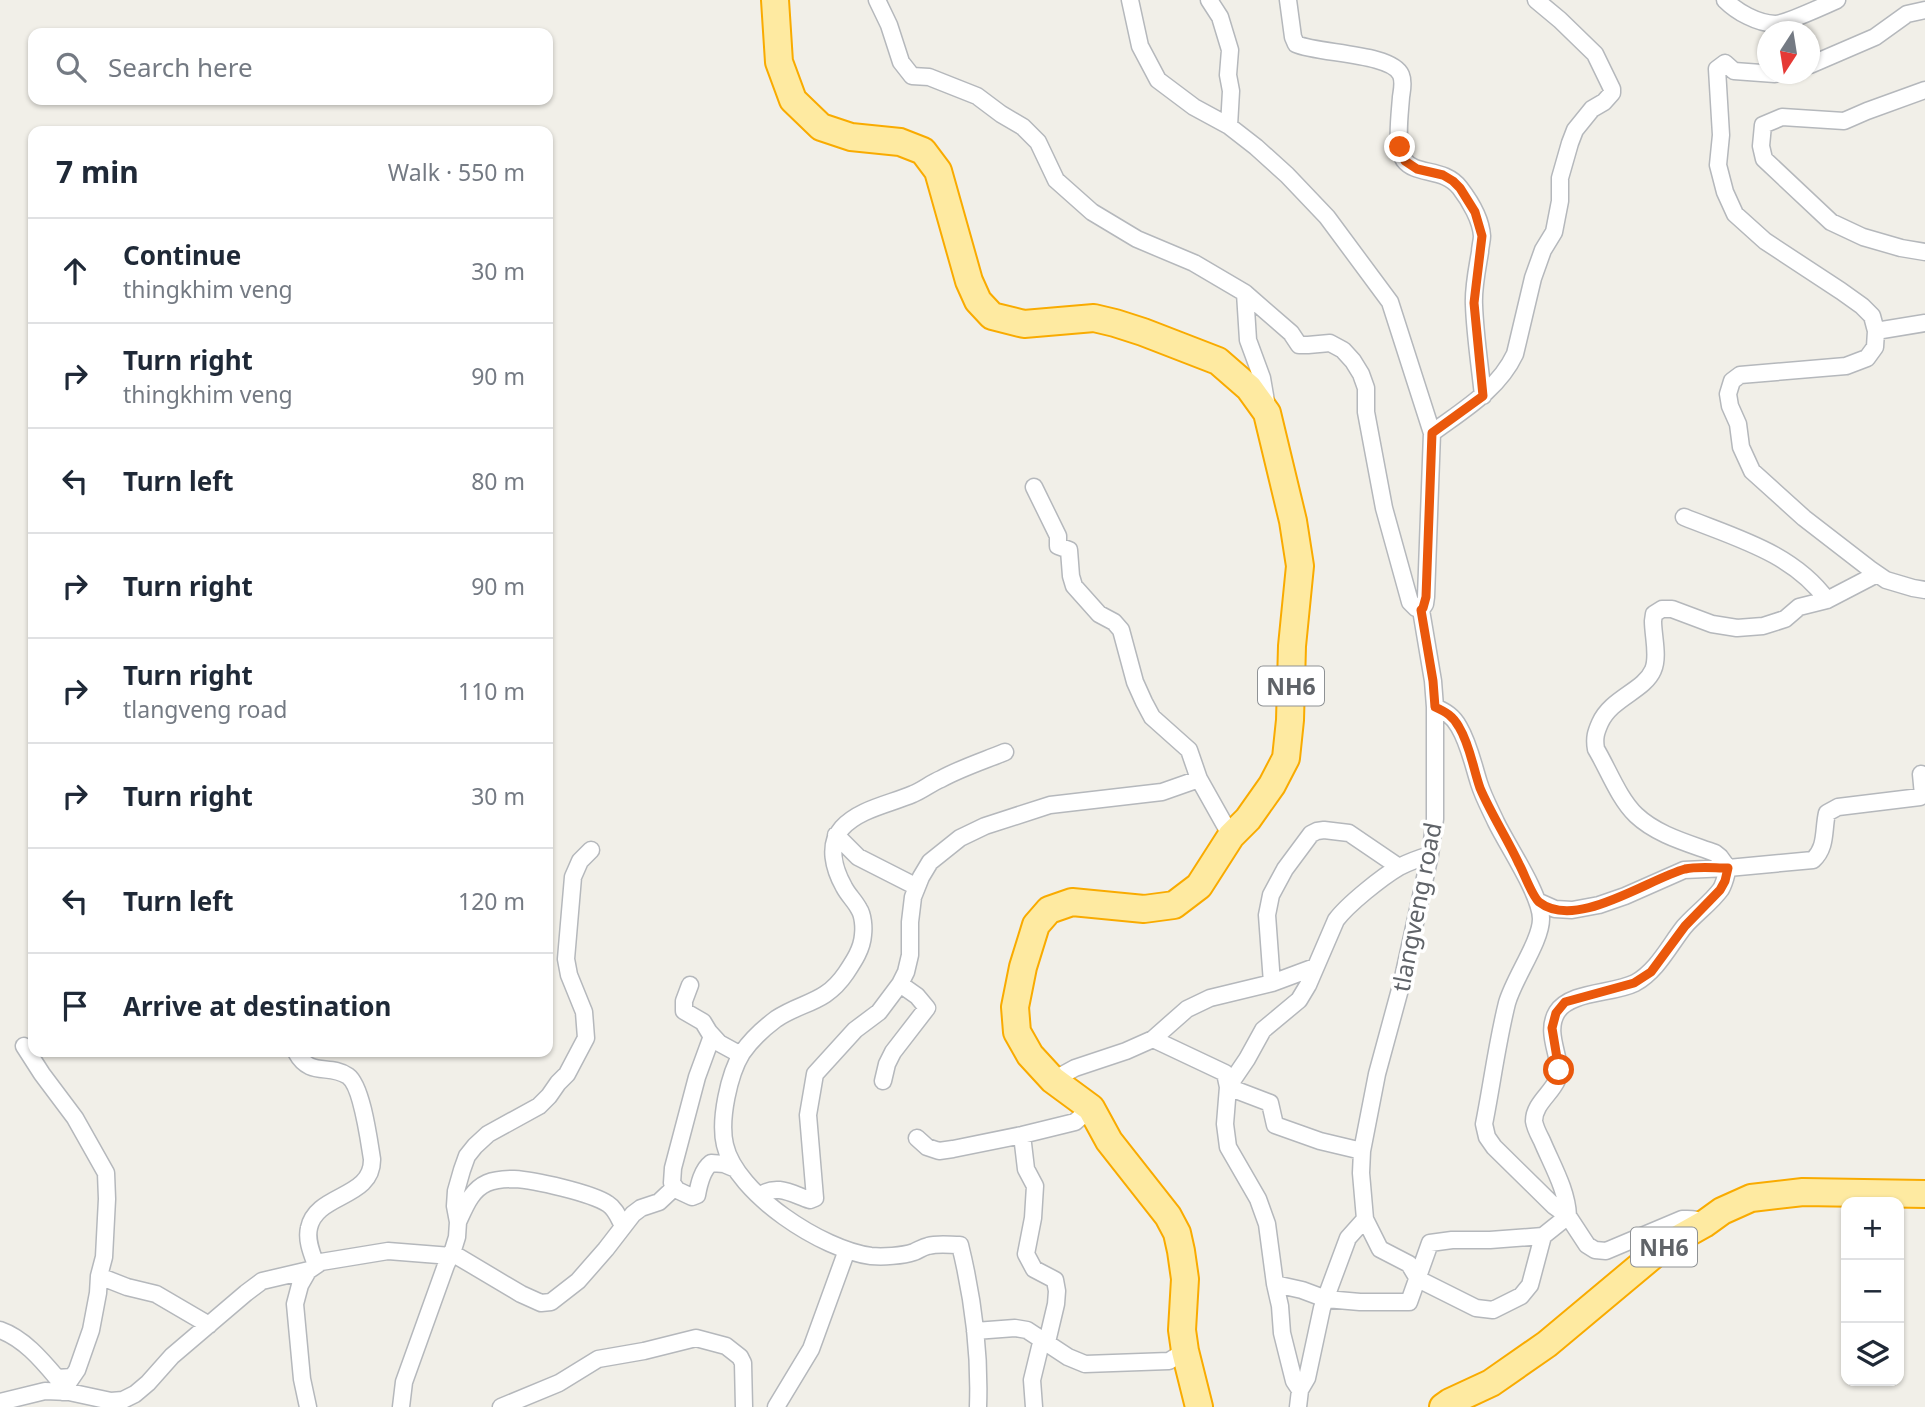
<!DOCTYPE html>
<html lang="en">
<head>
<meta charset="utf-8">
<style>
  body { margin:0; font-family:"Noto Sans",sans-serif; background:#f6f6f7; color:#1f2937 }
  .controls { position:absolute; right:21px; bottom:21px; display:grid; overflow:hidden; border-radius:14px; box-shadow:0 2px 5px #0004 }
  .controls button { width:63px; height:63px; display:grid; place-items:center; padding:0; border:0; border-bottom:2px solid #e0e1e3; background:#fff; color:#1f2937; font:35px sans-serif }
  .compass { position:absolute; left:1757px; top:21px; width:63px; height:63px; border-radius:50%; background:#fff; box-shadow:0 2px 5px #0004; rotate:192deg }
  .stop { position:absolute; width:21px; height:21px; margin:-16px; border:5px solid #ea580c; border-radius:50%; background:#fff }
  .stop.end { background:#ea580c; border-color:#fff; box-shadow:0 2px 7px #0008 }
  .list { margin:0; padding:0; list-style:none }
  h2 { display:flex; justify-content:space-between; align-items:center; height:91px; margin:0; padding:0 28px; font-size:30px }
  h2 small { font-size:23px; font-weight:400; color:#747a83 }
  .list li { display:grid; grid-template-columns:46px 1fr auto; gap:21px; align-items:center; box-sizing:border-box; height:105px; padding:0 28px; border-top:2px solid #e0e1e3 }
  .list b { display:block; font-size:26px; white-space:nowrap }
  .list p { margin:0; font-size:23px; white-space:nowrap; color:#747a83 }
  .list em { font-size:23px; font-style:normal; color:#747a83 }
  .icon { flex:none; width:38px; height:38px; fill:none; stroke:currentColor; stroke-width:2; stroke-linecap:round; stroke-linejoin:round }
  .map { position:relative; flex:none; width:1925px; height:1407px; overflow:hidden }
  .search { position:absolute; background:#fff; box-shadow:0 2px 5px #0004; left:28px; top:28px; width:525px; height:77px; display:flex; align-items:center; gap:18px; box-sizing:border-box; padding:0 24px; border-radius:14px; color:#747a83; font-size:26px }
  .panel { position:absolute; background:#fff; box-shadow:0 2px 5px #0004; left:28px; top:126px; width:525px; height:931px; border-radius:14px }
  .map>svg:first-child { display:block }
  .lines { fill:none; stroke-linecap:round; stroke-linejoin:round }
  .minor-casing { stroke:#b5b8bc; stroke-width:19 }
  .trunk-casing { stroke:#f9ab00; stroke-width:30 }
  .minor { stroke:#fff; stroke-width:16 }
  .trunk { stroke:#feeaa1; stroke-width:26 }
  .route { stroke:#ea580c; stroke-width:9 }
  .labels { text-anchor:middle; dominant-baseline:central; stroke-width:7; stroke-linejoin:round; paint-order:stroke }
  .shield { fill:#fff; stroke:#8f9295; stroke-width:2 }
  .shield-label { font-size:23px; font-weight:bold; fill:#5f6368 }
  .street-label { font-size:24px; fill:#5f6368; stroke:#fff }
</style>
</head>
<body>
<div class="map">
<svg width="1925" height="1407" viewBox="0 0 1925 1407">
  <rect width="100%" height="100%" fill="#f1efe8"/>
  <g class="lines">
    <g class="minor-casing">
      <path id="minor" d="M877,0L889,25L901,62L912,76L929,77L977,96L1001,114L1023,127L1038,142L1056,180L1092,212L1137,239L1194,263L1245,293L1248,340L1262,378L1267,407
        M1130,0L1140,46L1158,80L1194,107L1229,126L1256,147L1287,175L1327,217L1390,302L1432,433L1426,597L1425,604L1421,610L1433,681L1435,707V819L1430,855L1402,982L1377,1074L1362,1151L1361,1173L1365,1219L1348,1238L1322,1308L1307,1378L1300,1390L1298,1407
        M1209,0L1220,17L1230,50L1228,75L1231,91L1229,126
        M1288,0L1293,37L1296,44C1318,54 1392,53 1401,75C1404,82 1402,90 1401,97C1400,113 1395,146 1404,160C1416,176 1444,167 1460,188C1470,201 1481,220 1482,236C1482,241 1480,247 1480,252C1477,270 1473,288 1474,305C1475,335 1480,366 1483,396
        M1725,0C1737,12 1757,23 1775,24C1784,24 1826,5 1837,0
        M1810,65L1875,37L1907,14L1925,10
        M1775,74L1734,71L1725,63L1717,69L1721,135L1718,165L1725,192L1735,214L1765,241L1841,291L1862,306L1872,316L1876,331L1875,347L1867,358L1846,366L1740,375L1732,381L1728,394L1730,406L1738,424L1741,447L1752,471L1804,518L1870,569L1886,580L1913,588L1925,590
        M1925,90L1867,111L1844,121L1782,117L1763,125L1761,146L1764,159L1831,222L1863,237L1901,248L1925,252
        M1245,293L1291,333L1299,345H1308L1330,343L1343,350L1353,361L1361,374L1366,388V412L1384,508L1410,602L1416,608L1421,610
        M1876,331L1925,323
        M1432,433C1463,410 1498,390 1515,354L1533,278L1543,250L1554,232L1560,201V178L1570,143L1575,130L1592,109L1604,102L1612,93V89L1595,54L1560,20L1536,0
        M1034,487L1058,536V546L1069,550L1071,576L1074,586L1099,614L1114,622L1121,630L1135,682L1144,702L1152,717L1189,750L1199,779L1231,836
        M1684,517C1736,538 1793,553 1827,600
        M1435,707C1446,712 1453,716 1459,727C1469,744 1473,764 1479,783C1483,796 1490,809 1496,822C1507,845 1541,895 1541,919C1541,941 1514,978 1507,1003C1497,1043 1492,1084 1484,1124L1487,1137L1494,1147L1554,1206L1568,1216L1587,1245L1595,1250L1606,1251L1682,1219C1691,1219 1697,1218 1704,1224
        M836,835L858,857L917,887
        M1537,901L1555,909L1572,910L1599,905L1625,896L1684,870L1728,868L1813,860C1827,847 1823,830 1827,813L1838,807L1920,797L1923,795L1921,774
        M1272,983L1267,915L1271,895L1285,869L1311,834L1317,831L1324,830L1349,833L1399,867
        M690,985L684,1001V1011L703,1022L709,1032L719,1043L741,1055
        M712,1036L697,1077L673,1168L672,1183L677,1190L692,1197L697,1195C699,1184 702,1170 711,1163L724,1164L736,1169
        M1153,1039L1225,1073L1228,1087L1270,1103L1275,1125L1320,1141L1362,1151
        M24,1046L42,1074L75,1118L106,1173L107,1199L104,1257L99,1276L98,1293L91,1330L77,1370L62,1392
        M296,1052C310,1078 329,1063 348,1076C362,1086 369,1141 372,1159C373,1199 316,1193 309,1228C306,1240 312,1254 316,1265
        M1053,1080L1075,1068L1126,1051L1153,1039L1187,1009L1210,998L1272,983L1315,967
        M883,1081L887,1064L893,1052L927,1008L917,996L900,984
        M1022,1135L1026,1169L1035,1186L1033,1218L1026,1254L1034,1269L1055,1280L1057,1291L1056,1304L1047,1342L1040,1347L1032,1380L1034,1407
        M917,1138L927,1147L939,1151L953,1149L1022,1135L1075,1122L1091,1108
        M759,1196C777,1183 792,1194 810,1200L815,1198L808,1115L815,1074L855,1030L879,1012L900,984L906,972L910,955V922L913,897L921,877L930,862L960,838L985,826L1050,805L1162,792L1199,779
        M1365,1219L1380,1249L1409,1264L1418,1279L1476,1308L1493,1310L1521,1296L1530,1285L1543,1236
        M458,1222C465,1207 471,1190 487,1183C494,1180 505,1179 514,1179C534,1180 592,1193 608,1204C616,1209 619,1219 623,1226
        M452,1253L521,1294L541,1303L551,1302L578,1281L606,1249L633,1214L641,1208L659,1202L675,1187
        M99,1276L127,1287L156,1294L209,1325
        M1275,1284L1302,1290L1326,1299L1360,1302H1409L1430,1243L1452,1240H1490L1543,1236L1568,1216C1567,1190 1552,1165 1542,1141C1539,1135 1535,1128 1534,1121C1534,1104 1551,1094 1557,1080C1565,1061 1543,1035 1557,1012C1570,991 1613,994 1635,983C1657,971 1669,946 1684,927C1695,914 1711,903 1721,889C1725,882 1726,875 1728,868L1720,857L1715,853C1688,843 1657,835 1636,815C1619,799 1608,769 1596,749C1594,738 1596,732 1600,723C1611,698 1644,691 1653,670C1659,657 1653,636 1653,621L1654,614L1662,609H1672L1712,624L1737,628L1763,626L1785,619L1799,607L1827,600L1877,574
        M0,1330C23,1338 41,1359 57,1378L72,1377
        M975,1331L1015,1328L1027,1330L1068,1357L1085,1364L1169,1361L1185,1351
        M1300,1390L1294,1381L1282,1333L1280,1306L1275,1284L1267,1224L1258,1199L1228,1147L1225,1124L1228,1087L1247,1059L1263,1030L1299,1000L1308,985L1336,920C1348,904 1382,877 1399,867C1409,862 1420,858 1430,855
        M0,1402L45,1391L69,1392L111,1401L123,1400L135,1394L148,1383L172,1356L246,1293L262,1281L309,1270
        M308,1407L302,1379L295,1304L300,1285L308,1271L321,1262L388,1251L451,1256
        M401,1407L404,1382L446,1265L453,1250L457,1237L458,1222L455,1206L456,1191L462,1170L467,1156L475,1146L488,1134L539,1106L549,1096L558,1083L567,1074L586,1038L584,1012L569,975L566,959L573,877L580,861L591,850
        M501,1407L559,1383L598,1359L644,1351L696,1338L726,1346L740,1357L743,1363L744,1407
        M776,1407L811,1349L847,1250
        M978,1407C980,1353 973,1298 960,1245C950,1245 938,1243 928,1246C923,1247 919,1250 914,1252C902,1256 883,1257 871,1256C823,1250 736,1194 725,1145C719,1120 729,1074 742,1053C751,1040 764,1028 776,1019C803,1001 825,1004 846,973C854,961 862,949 863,935C864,927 863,915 859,909C855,901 848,895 844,887C834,869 827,845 842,828C859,809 890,804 913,794C923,790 931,783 941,779C961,768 983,761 1005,752"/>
    </g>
    <g class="trunk-casing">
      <path id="trunk" d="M775,0L779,62L793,100L821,127L851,137L900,142L923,151L938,171L969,281L978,301L992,316L1024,324L1094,318L1115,323L1143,332L1218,361L1249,388L1267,413L1293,521L1300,566L1292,646L1290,720L1286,758L1272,785L1248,819L1231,836L1199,886L1174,905L1144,909L1072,902L1049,910L1036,925L1023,967L1015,1007L1017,1032L1030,1055L1053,1080L1091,1108L1109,1141L1168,1216L1177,1233L1181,1251L1185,1279L1182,1330L1185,1351L1199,1407
        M1443,1407L1450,1402L1491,1383L1547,1344L1663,1247L1704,1224L1722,1211L1751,1198L1803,1192L1925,1194"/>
    </g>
    <use href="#minor" class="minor"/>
    <use href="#trunk" class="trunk"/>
  </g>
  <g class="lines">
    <path class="route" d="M1400,147L1405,161L1417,169L1443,175L1453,181L1460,188L1475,212L1482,236L1474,303L1483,396L1432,433L1426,597L1423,608L1421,610L1433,681L1435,707C1446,712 1453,716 1459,727C1470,745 1473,768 1480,788C1491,814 1507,838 1519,864C1524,873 1532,896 1539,902C1576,931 1648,879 1685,869C1698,866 1714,868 1728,868L1725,881L1720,890L1685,926L1651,972L1634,983L1565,1002L1556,1013L1552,1028L1559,1070"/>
  </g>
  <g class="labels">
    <g class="shield">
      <rect x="1258" y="666.5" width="66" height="39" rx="5"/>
      <rect x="1631" y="1227.5" width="66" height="39" rx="5"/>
    </g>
    <g class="shield-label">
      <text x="1291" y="686">NH6</text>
      <text x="1664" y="1247">NH6</text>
    </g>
    <g class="street-label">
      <text transform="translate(1416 907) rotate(-79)">tlangveng road</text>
    </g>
  </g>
</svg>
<div class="controls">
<button>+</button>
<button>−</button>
<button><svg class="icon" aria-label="layers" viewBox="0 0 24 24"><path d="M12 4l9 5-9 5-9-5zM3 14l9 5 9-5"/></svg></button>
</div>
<svg class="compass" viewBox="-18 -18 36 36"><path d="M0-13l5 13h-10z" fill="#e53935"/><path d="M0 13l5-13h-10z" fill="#747a83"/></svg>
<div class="stop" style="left:1559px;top:1070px"></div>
<div class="stop end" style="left:1400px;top:147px"></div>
<div class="search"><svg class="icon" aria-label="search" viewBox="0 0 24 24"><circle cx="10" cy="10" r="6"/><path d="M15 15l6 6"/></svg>Search here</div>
<section class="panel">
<h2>7 min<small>Walk · 550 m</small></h2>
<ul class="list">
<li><svg class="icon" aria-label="ahead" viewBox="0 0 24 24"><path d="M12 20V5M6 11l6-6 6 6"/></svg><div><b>Continue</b><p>thingkhim veng</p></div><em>30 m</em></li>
<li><svg class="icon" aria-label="right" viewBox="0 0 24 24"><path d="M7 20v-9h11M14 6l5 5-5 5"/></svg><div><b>Turn right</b><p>thingkhim veng</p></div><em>90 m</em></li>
<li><svg class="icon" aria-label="left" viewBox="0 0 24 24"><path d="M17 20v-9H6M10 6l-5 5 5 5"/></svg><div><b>Turn left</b></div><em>80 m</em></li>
<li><svg class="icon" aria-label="right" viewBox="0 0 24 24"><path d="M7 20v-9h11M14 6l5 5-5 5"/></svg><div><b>Turn right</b></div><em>90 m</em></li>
<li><svg class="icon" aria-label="right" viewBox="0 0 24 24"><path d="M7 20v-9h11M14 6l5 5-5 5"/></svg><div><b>Turn right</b><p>tlangveng road</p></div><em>110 m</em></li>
<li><svg class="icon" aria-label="right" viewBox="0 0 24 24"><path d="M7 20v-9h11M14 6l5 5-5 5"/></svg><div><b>Turn right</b></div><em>30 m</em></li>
<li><svg class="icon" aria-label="left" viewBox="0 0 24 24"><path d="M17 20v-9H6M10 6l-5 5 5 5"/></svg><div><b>Turn left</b></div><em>120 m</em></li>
<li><svg class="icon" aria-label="arrive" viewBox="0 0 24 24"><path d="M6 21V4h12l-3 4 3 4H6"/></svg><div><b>Arrive at destination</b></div></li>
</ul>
</section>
</div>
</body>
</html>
